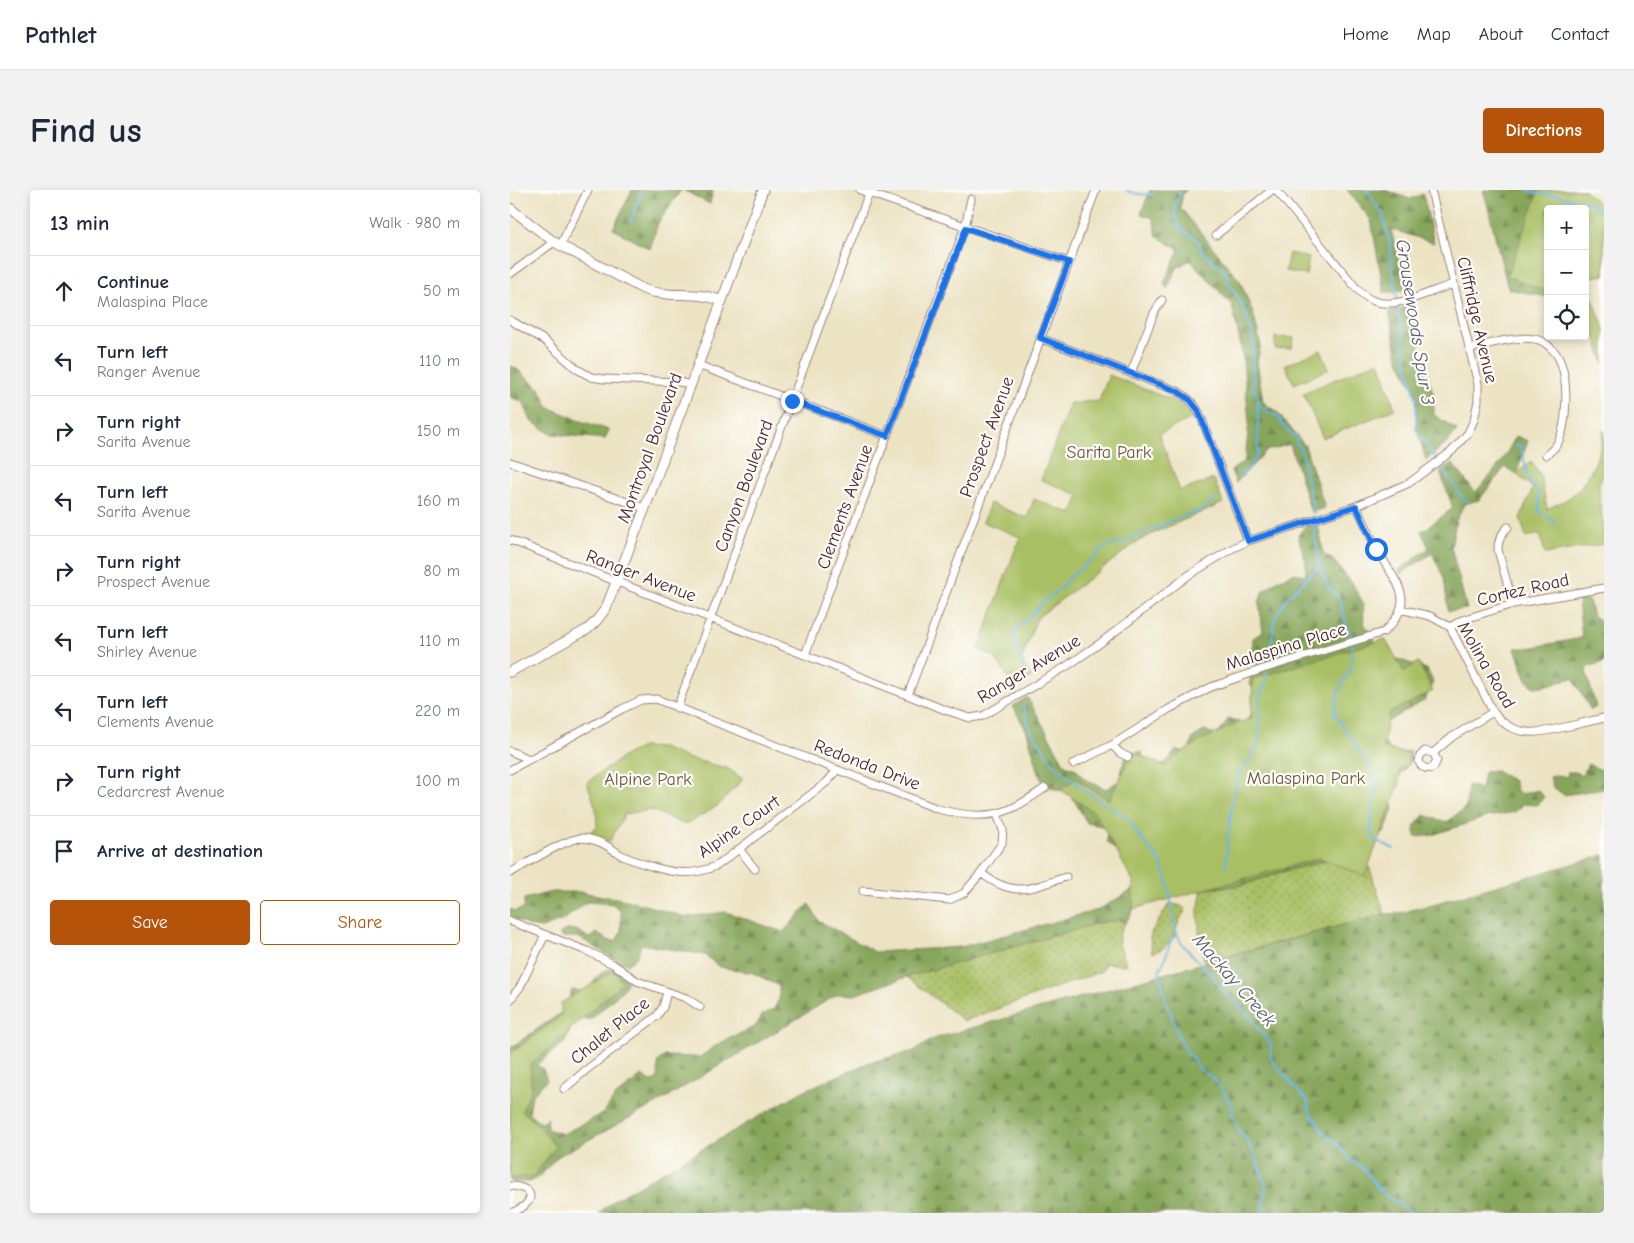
<!DOCTYPE html>
<html lang="en">
<head>
<meta charset="utf-8">
<style>
  body { margin:0; font-family:"Comic Neue",sans-serif; background:#f2f2f3; color:#1f2937 }
  .controls { position:absolute; right:15px; top:15px; display:grid; overflow:hidden; border-radius:5px; box-shadow:0 2px 8px #0003 }
  .controls button { width:45px; height:45px; display:grid; place-items:center; padding:0; border:0; border-bottom:1px solid #e0e1e3; background:#fff; color:#1f2937; font:25px sans-serif }
  .stop { position:absolute; width:15px; height:15px; margin:-11px; border:4px solid #1a73e8; border-radius:50%; background:#fff }
  .stop.end { background:#1a73e8; border-color:#fff; box-shadow:0 1px 5px #0008 }
  .list { margin:0; padding:0; list-style:none }
  h2 { display:flex; justify-content:space-between; align-items:center; height:65px; margin:0; padding:0 20px; font-size:21px }
  h2 small { font-size:16px; font-weight:400; color:#747a83 }
  .list li { display:grid; grid-template-columns:32px 1fr auto; gap:15px; align-items:center; box-sizing:border-box; height:70px; padding:0 20px; border-top:1px solid #e0e1e3 }
  .list b { display:block; font-size:19px; white-space:nowrap }
  .list p { margin:0; font-size:16px; white-space:nowrap; color:#747a83 }
  .list em { font-size:16px; font-style:normal; color:#747a83 }
  .actions { display:flex; gap:10px; padding:15px 20px }
  .actions a { flex:1; padding:11px 0; border:1px solid #b45309; border-radius:5px; text-align:center; font-size:18px; color:#b45309 }
  .actions .main { background:#b45309; color:#fff }
  .icon { flex:none; width:28px; height:28px; fill:none; stroke:currentColor; stroke-width:2; stroke-linecap:round; stroke-linejoin:round }
  .map { position:relative; flex:none; width:1094px; height:1023px; overflow:hidden; border-radius:5px }
  header { display:flex; align-items:center; gap:30px; box-sizing:border-box; height:70px; padding:0 25px; background:#fff; border-bottom:1px solid #e0e1e3 }
  header strong { font-size:24px }
  nav { display:flex; gap:28px; margin-inline-start:auto; font-size:18px }
  .intro { display:flex; align-items:center; justify-content:space-between; box-sizing:border-box; height:120px; padding:0 30px }
  h1 { margin:0; font-size:35px }
  .button { padding:12px 22px; border-radius:5px; background:#b45309; color:#fff; font-size:18px; font-weight:700 }
  main { display:flex; gap:30px; padding:0 30px }
  aside { flex:1; background:#fff; border-radius:5px; box-shadow:0 2px 8px #0003 }
  .map>svg:first-child { display:block }
  .grass { fill:url(#grass-dots); stroke:#7a6f48 }
  .forest { fill:url(#forest-firs); stroke:#686242 }
  .green { fill:#a9bf64; stroke:#7a6f48 }
  .lines { fill:none; stroke-linecap:round; stroke-linejoin:round }
  .stream { stroke:#69b3e1; stroke-width:2 }
  .minor-casing { stroke:#9b8177; stroke-width:9 }
  .tertiary-casing { stroke:#9b8177; stroke-width:11 }
  .minor { stroke:#fff; stroke-width:7 }
  .tertiary { stroke:#fff; stroke-width:9 }
  .route { stroke:#1a73e8; stroke-width:6 }
  .labels { text-anchor:middle; dominant-baseline:central; stroke-width:4.5; stroke-linejoin:round; paint-order:stroke }
  .street-label { font-size:18px; fill:#4a1f2b; stroke:#fdfcf7 }
  .park-label { font-size:18px; fill:#6b573f; stroke:#fdfcf7 }
  .water-label { font-size:19px; font-style:italic; fill:#565a74; stroke:#fdfcf7 }
</style>
</head>
<body>
<header>
<strong>Pathlet</strong>
<nav><a>Home</a><a>Map</a><a>About</a><a>Contact</a></nav>
</header>
<div class="intro"><h1>Find us</h1><a class="button">Directions</a></div>
<main>
<aside>
<h2>13 min<small>Walk · 980 m</small></h2>
<ul class="list">
<li><svg class="icon" aria-label="ahead" viewBox="0 0 24 24"><path d="M12 20V5M6 11l6-6 6 6"/></svg><div><b>Continue</b><p>Malaspina Place</p></div><em>50 m</em></li>
<li><svg class="icon" aria-label="left" viewBox="0 0 24 24"><path d="M17 20v-9H6M10 6l-5 5 5 5"/></svg><div><b>Turn left</b><p>Ranger Avenue</p></div><em>110 m</em></li>
<li><svg class="icon" aria-label="right" viewBox="0 0 24 24"><path d="M7 20v-9h11M14 6l5 5-5 5"/></svg><div><b>Turn right</b><p>Sarita Avenue</p></div><em>150 m</em></li>
<li><svg class="icon" aria-label="left" viewBox="0 0 24 24"><path d="M17 20v-9H6M10 6l-5 5 5 5"/></svg><div><b>Turn left</b><p>Sarita Avenue</p></div><em>160 m</em></li>
<li><svg class="icon" aria-label="right" viewBox="0 0 24 24"><path d="M7 20v-9h11M14 6l5 5-5 5"/></svg><div><b>Turn right</b><p>Prospect Avenue</p></div><em>80 m</em></li>
<li><svg class="icon" aria-label="left" viewBox="0 0 24 24"><path d="M17 20v-9H6M10 6l-5 5 5 5"/></svg><div><b>Turn left</b><p>Shirley Avenue</p></div><em>110 m</em></li>
<li><svg class="icon" aria-label="left" viewBox="0 0 24 24"><path d="M17 20v-9H6M10 6l-5 5 5 5"/></svg><div><b>Turn left</b><p>Clements Avenue</p></div><em>220 m</em></li>
<li><svg class="icon" aria-label="right" viewBox="0 0 24 24"><path d="M7 20v-9h11M14 6l5 5-5 5"/></svg><div><b>Turn right</b><p>Cedarcrest Avenue</p></div><em>100 m</em></li>
<li><svg class="icon" aria-label="arrive" viewBox="0 0 24 24"><path d="M6 21V4h12l-3 4 3 4H6"/></svg><div><b>Arrive at destination</b></div></li>
</ul>
<div class="actions"><a class="main">Save</a><a>Share</a></div>
</aside>
<div class="map">
<svg width="1094" height="1023" viewBox="0 0 1094 1023">
  <defs>
    <pattern id="grass-dots" width="8" height="8" patternUnits="userSpaceOnUse" patternTransform="scale(1.25)"><rect width="8" height="8" fill="#a9bf64"/><path d="M2 2h.1M6 6h.1" fill="none" stroke="#8c9b53" stroke-width="1.8" stroke-linecap="round"/></pattern>
    <pattern id="forest-firs" width="22" height="20" patternUnits="userSpaceOnUse" patternTransform="scale(1.25)"><rect width="22" height="20" fill="#86a65a"/><path d="M5 1l3.5 6h-7zM16 11l3.5 6h-7z" fill="#70874b"/></pattern>
  </defs>
  <rect width="100%" height="100%" fill="#fdfcf7"/>
  <filter id="ink" filterUnits="userSpaceOnUse"><feTurbulence type="fractalNoise" baseFrequency=".02" numOctaves="2"/><feDisplacementMap in="SourceGraphic" scale="10" xChannelSelector="R" yChannelSelector="G"/><feConvolveMatrix kernelMatrix="1 2 1 2 8 2 1 2 1" color-interpolation-filters="sRGB"/></filter>
  <filter id="wash" filterUnits="userSpaceOnUse"><feTurbulence type="fractalNoise" baseFrequency=".0096" numOctaves="4" result="noise"/><feDisplacementMap in="SourceGraphic" scale="20" xChannelSelector="R" yChannelSelector="G"/><feGaussianBlur stdDeviation="1.12" result="paint"/><feColorMatrix in="noise" values="0 0 0 0 0 0 0 0 0 0 0 0 0 0 0 0 0 1.4 0 .05"/><feComposite in="paint" operator="in"/></filter>
  <g filter="url(#wash)">
    <rect width="100%" height="100%" fill="#ece3c3"/>
    <path class="grass" d="M854,661L875,724L694,772L689,742L688,720L692,699L733,695L771,682Z
      M659,714C666,714 673,715 676,721C667,728 667,746 657,755C653,759 647,761 642,763L640,747L642,741Z
      M612,730L616,732C603,751 610,755 617,775H609L595,773L592,781L454,831L397,787L595,731Z"/>
    <path class="forest" d="M122,0H171L148,33L140,59L103,39Z
      M173,0H203L200,14Z
      M640,0H677L673,3L670,17L730,91L743,123L751,155L747,171L753,212L768,223L795,256L815,318L801,322L780,254L756,261L726,293L721,281L735,270L739,231L732,161L722,115L680,70L667,78L657,99L654,93L669,60L647,46L643,28L631,24Z
      M837,0H875L900,9L913,4L924,53L881,39L895,100L885,102H874L861,30Z
      M973,0H1075L1094,19V85L1075,88V19H1038V107L998,99L977,13Z
      M898,117L924,206V225L947,240L936,254L916,270L907,240V205L888,168L879,121Z
      M0,176L6,178L30,199L38,217L71,231L99,240L95,249L41,244L21,231L13,212L0,207Z
      M1006,246L1018,251L1006,284L995,277L969,310L954,314L946,331L941,357L957,419L938,421L934,388L922,363L891,384L889,380L919,358L911,341L917,338L943,318L930,282L942,273L965,302C983,285 995,268 1006,246Z
      M800,334L807,335L810,343L813,363L823,370L842,393L853,413L854,433L873,464L917,479L923,492L915,510L870,536V547L883,564L900,561L902,570L882,596L883,619L875,641L854,661L771,682L733,695L628,707L622,723L616,732L612,730L593,732L397,787L344,805L328,804L151,911L47,967L31,985L20,992H0V858L55,820L62,800L77,801C90,784 90,778 113,778L118,792L110,803L81,829L64,830L55,852L26,875L33,879L37,890L22,905L19,923L31,933L38,928L37,939L53,944L94,923L104,908L131,886L144,892L148,886V871L155,866L190,867L208,854L246,836L252,825L264,819L269,809V796L243,783L209,777L195,765L131,754L127,767L118,774L108,771L68,747H51L50,743C62,736 68,740 79,748L87,743L97,750L106,751L111,742V722L103,714L77,712L53,730L32,738L19,736L0,727V719L5,721L14,718V709L42,702H70L117,710L176,727L216,722L273,742L299,714L309,731L365,762L451,757L588,720L622,700L625,687L616,670L597,652L596,637L577,633L560,603L541,598L531,590L517,542L503,516L517,507L555,575L566,579L574,589L596,599L612,589L611,579L618,563L631,562L635,571L648,578L659,569L666,560L678,562L683,548L695,540L707,546L719,528L734,534L743,522L746,504L739,493L746,470L742,461L743,448L753,442L749,414L752,402L767,391L783,383L796,385V372L788,346L795,336Z
      M1072,408L1079,411L1083,426L1094,434V472L1077,477L1076,481L1086,517L1081,520L1063,488L1034,496L1024,497L1017,491L1005,458H1018L1072,448L1068,410Z
      M1078,574L1091,580L1094,577V599L1054,605L1043,597L1040,587L1049,585L1057,587L1058,582H1066L1072,587L1073,583Z
      M986,581L1004,591L1007,601L1012,604L1028,600L1034,607L1027,615L1014,614L1005,622L977,627L922,645L906,647L904,637L914,625L937,632L956,617L958,595L971,599L974,582Z
      M1094,665V1023H89L104,1010L293,901L358,873L404,861L423,849C573,806 724,764 875,724L891,723Z"/>
    <path class="green" d="M1029,0H1075L1094,19V85L1075,88V19H1038V102L997,86Z
      M779,63L799,68L796,85L775,81Z
      M1075,89L1092,132L1094,140V174L1085,145L1075,126Z
      M765,147L784,148L782,158L765,159Z
      M811,160L819,179L784,194L775,175Z
      M869,171L885,219L813,248L793,203Z
      M599,185L667,212L675,219L682,228L649,244L670,301L704,289L713,313L646,342L627,352L527,428L511,471L521,487L504,497L484,466L468,460L510,347L473,332L480,313L517,328L524,309L562,324L569,305L531,290L560,213L589,211Z
      M1094,240V285L1089,292V310L1094,336V354L1035,364L1030,344L1016,347L1010,328L1023,298L1006,284L1021,271L1030,284L1037,319C1044,315 1055,312 1061,306C1081,289 1090,265 1094,240Z
      M875,449L894,482L908,472L923,501L879,523L873,557L900,565L896,576L890,579L889,595L855,686L810,668L623,719V691L585,623L551,600L566,589L599,610L616,576L626,563L656,577C678,553 712,541 741,528L743,489Z
      M132,557L152,558L180,569L217,578L233,589L209,615L175,635L142,620L115,624L100,651L73,648L87,636L86,619L77,592L117,564Z
      M104,781L112,793L20,875L21,898L12,921L27,934L46,957L23,986L0,988V864L51,826V813Z"/>
    <g class="lines">
      <path class="stream" d="M616,0C624,6 632,3 640,5L644,0
        M669,0L670,7L665,14V23L669,36L675,42L685,48L689,53L692,61L716,83L718,87L717,91L732,114L741,139L744,157L742,175L744,200L748,205V264L739,278L729,287
        M857,0L872,23L879,49L887,110
        M1018,0C1027,6 1039,3 1050,6C1062,8 1064,13 1078,12L1094,25
        M120,32L132,0
        M887,115L896,172L906,209V240L925,267
        M748,216L765,225L770,229L772,235L787,248V253L791,260L804,323
        M1006,256H1011L1018,288L1029,304V321L1047,334
        M931,277L954,310L959,311
        M804,336L809,376L819,398L828,406L841,450
        M842,454L841,479L830,497L824,523L860,577L866,590L861,635L863,649L884,659
        M759,470L765,427L777,408L809,376
        M514,488L513,472L505,456V440L519,428L532,413L553,396L556,390L580,371L592,359L601,354L615,353L624,346L633,344L641,339L651,337L655,333L691,320L708,308
        M513,516L521,541L544,574L575,601L618,628L630,647L650,671L659,697L664,734L671,753L702,786L717,805L739,825L747,838L761,854V868L768,878L798,912L799,920L802,926L808,932L810,939L825,952L837,965L840,971C857,975 861,993 873,1003C881,1009 894,1019 903,1023
        M716,677L717,653L723,606L730,582L741,567L748,555L750,503L755,496L757,483
        M666,745L661,750L655,769L649,781L657,816L661,823L666,841L677,862L690,879L705,890L714,902L723,919L722,923L729,941L735,947L745,965L756,996L752,1023"/>
    </g>
  </g>
  <g filter="url(#ink)">
    <g class="lines">
      <g class="minor-casing">
        <path id="minor" d="M350,0L559,72
          M766,0L838,88C845,97 853,107 864,111C887,120 922,100 944,94
          M706,45L762,0
          M50,56L78,0
          M0,84L44,52
          M0,130L34,150L67,179L81,187L94,189L170,192L180,195
          M530,148L667,201C679,208 686,215 691,227L738,351
          M960,159C978,154 1014,143 1032,151C1038,155 1045,161 1048,167C1059,186 1058,236 1047,254C1044,259 1040,262 1036,265
          M188,175L377,246
          M621,183L644,123L652,110
          M0,272L135,318
          M998,337C991,344 988,350 988,360L1003,414
          M0,350L438,521L460,528L473,526L557,476L589,454L679,385L723,358L738,351L846,316L899,293L942,261L958,243L964,230L968,211V194L921,0
          M890,419L920,426L940,437L983,522C1003,548 1027,544 1055,537C1068,534 1081,531 1094,528
          M940,437L952,430L1003,414L1094,398
          M295,465L455,37L461,9
          M398,505L586,0
          M167,518L360,0
          M602,555L610,563L618,567
          M0,561L19,569
          M923,563L915,561L910,566L909,572C912,579 918,580 924,577L927,570L923,563L942,547L983,522
          M563,574L602,555L659,519L701,497L753,479L874,442C909,409 885,393 868,361C860,346 854,330 846,316
          M0,580L112,519L131,510L146,509L428,619C450,625 476,629 498,620C511,615 523,606 535,598
          M229,659L245,679
          M0,683C17,674 55,648 73,648C89,649 99,657 111,665C119,669 128,672 137,675C162,683 183,687 208,675L317,592L324,584L326,579
          M471,683C505,709 520,698 556,687
          M353,701L439,710L454,703L471,683L492,653L493,640L487,624
          M0,731L77,761L103,774L127,791L176,808L190,817
          M0,810L10,797L35,745
          M54,899L76,880L147,826L153,817L157,802
          M0,996C10,996 28,1001 16,1014C13,1018 7,1020 2,1023"/>
      </g>
      <g class="tertiary-casing">
        <path id="tertiary" d="M0,18L44,52L133,99C158,109 186,100 212,111
          M0,482L78,439L87,430L96,418L135,318L253,0"/>
      </g>
      <use href="#minor" class="minor"/>
      <use href="#tertiary" class="tertiary"/>
    </g>
  </g>
  <g class="lines" filter="url(#ink)">
    <path class="route" d="M282,211L377,246L456,38L559,72L530,148L667,201L680,210L688,220L738,351L846,316L866,359"/>
  </g>
  <g class="labels">
    <g class="street-label">
      <text transform="translate(967 130) rotate(77)">Cliffridge Avenue</text>
      <text transform="translate(477 247) rotate(-70)">Prospect Avenue</text>
      <text transform="translate(140 258) rotate(-70)">Montroyal Boulevard</text>
      <text transform="translate(234 296) rotate(-70)">Canyon Boulevard</text>
      <text transform="translate(335 317) rotate(-70)">Clements Avenue</text>
      <text transform="translate(131 386) rotate(21)">Ranger Avenue</text>
      <text transform="translate(1013 400) rotate(-13)">Cortez Road</text>
      <text transform="translate(776 457) rotate(-17)">Malaspina Place</text>
      <text transform="translate(976 475) rotate(60)">Molina Road</text>
      <text transform="translate(519 479) rotate(-31)">Ranger Avenue</text>
      <text transform="translate(357 575) rotate(21)">Redonda Drive</text>
      <text transform="translate(229 637) rotate(-35)">Alpine Court</text>
      <text transform="translate(100 841) rotate(-39)">Chalet Place</text>
    </g>
    <g class="park-label">
      <text x="599" y="262">Sarita Park</text>
      <text x="796" y="588">Malaspina Park</text>
      <text x="138" y="589">Alpine Park</text>
    </g>
    <g class="water-label">
      <text transform="translate(905 132) rotate(81)">Grousewoods Spur 3</text>
      <text transform="translate(724 790) rotate(49)">Mackay Creek</text>
    </g>
  </g>
</svg>
<div class="controls">
<button>+</button>
<button>−</button>
<button><svg class="icon" aria-label="locate" viewBox="0 0 24 24"><circle cx="12" cy="12" r="6"/><path d="M12 2v4M12 18v4M2 12h4M18 12h4"/></svg></button>
</div>
<div class="stop" style="left:866px;top:359px"></div>
<div class="stop end" style="left:282px;top:211px"></div>
</div>
</main>
</body>
</html>
